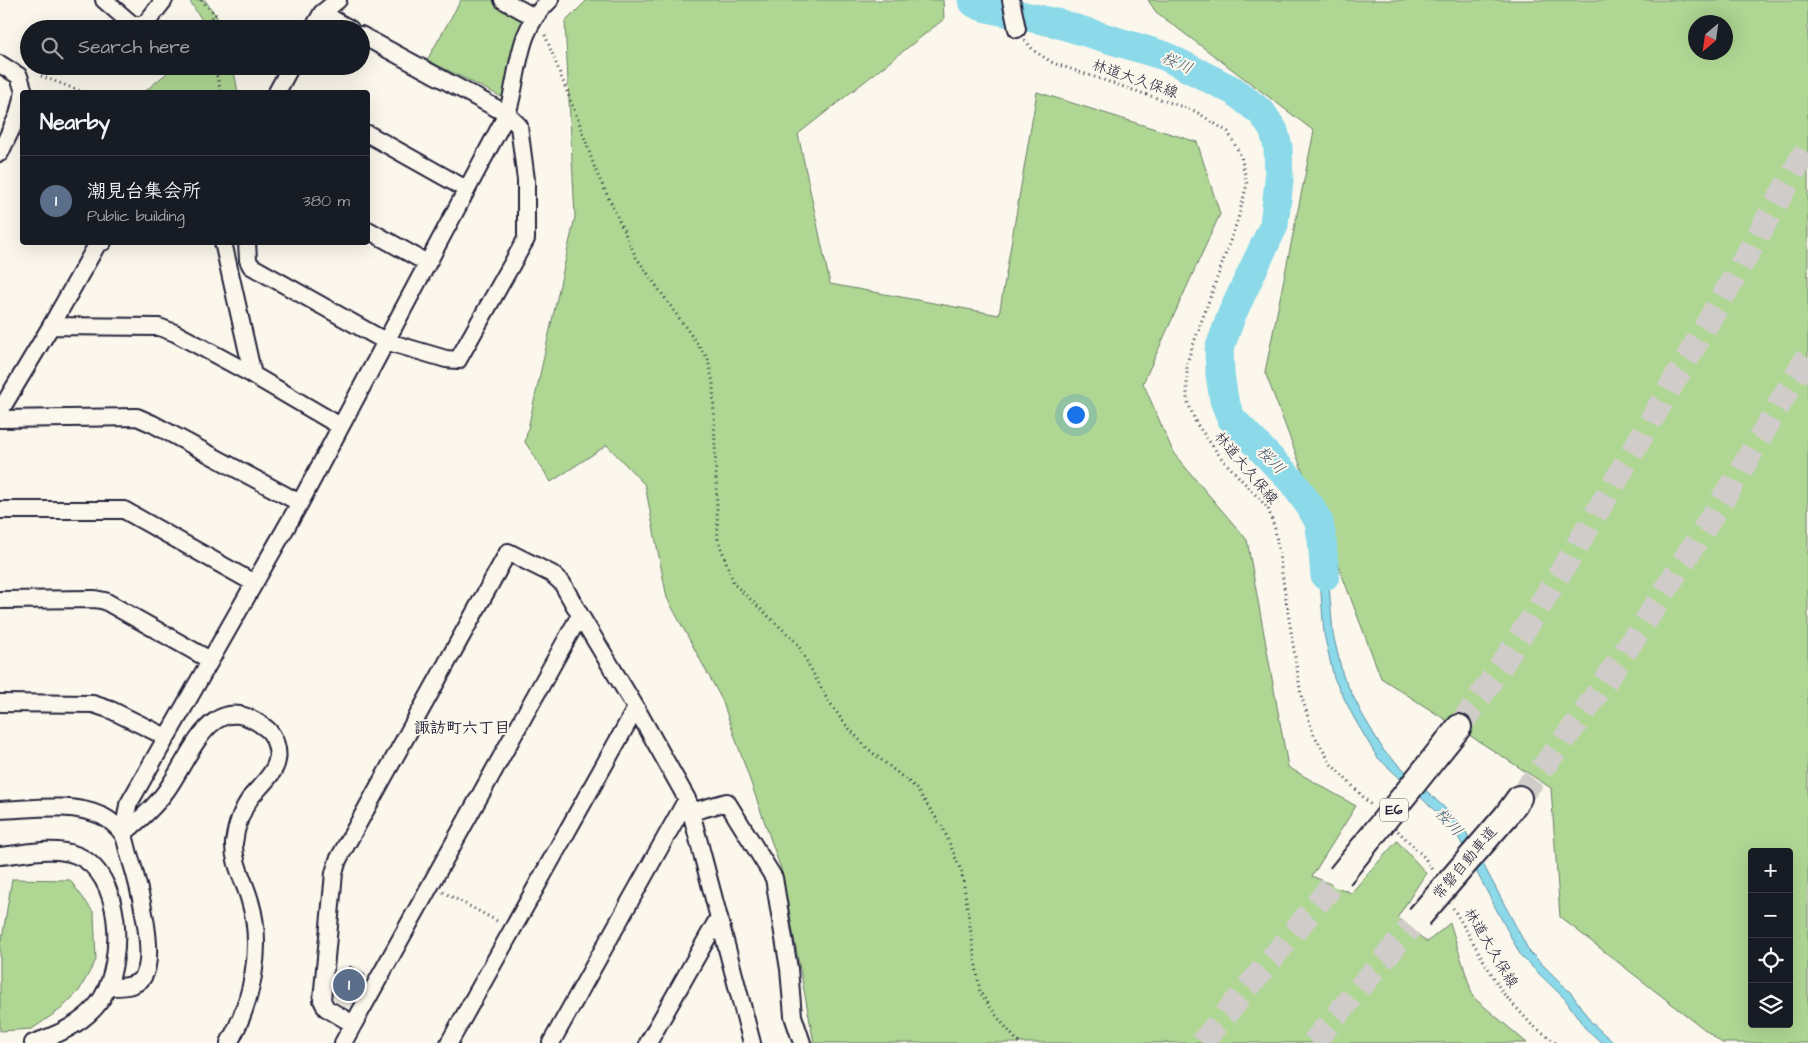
<!DOCTYPE html>
<html lang="en">
<head>
<meta charset="utf-8">
<style>
  body { margin:0; font-family:"Architects Daughter","Klee One",sans-serif; background:#20242c; color:#f1f3f6 }
  .controls { position:absolute; right:15px; bottom:15px; display:grid; overflow:hidden; border-radius:5px; box-shadow:0 5px 20px #0002 }
  .controls button { width:45px; height:45px; display:grid; place-items:center; padding:0; border:0; border-bottom:1px solid #363941; background:#171b24; color:#f1f3f6; font:25px sans-serif }
  .compass { position:absolute; left:1688px; top:15px; width:45px; height:45px; border-radius:50%; background:#171b24; box-shadow:0 5px 20px #0002; rotate:209deg }
  .you { position:absolute; left:1075px; top:414px; width:18px; height:18px; margin:-12px; border:4px solid #fff; border-radius:50%; background:#1a73e8; box-shadow:0 0 0 8px #1a73e833 }
  .badge { display:grid; place-items:center; width:32px; height:32px; border-radius:50%; background:#0f766e; color:#fff; font-size:16px; font-weight:700 }
  .pin { position:absolute; translate:-50% -50%; border:2px solid #fff; box-shadow:0 1px 5px #0006 }
  .list { margin:0; padding:0; list-style:none }
  h2 { display:flex; justify-content:space-between; align-items:center; height:65px; margin:0; padding:0 20px; font-size:21px }
  h2 small { font-size:16px; font-weight:400; color:#9ea1a6 }
  .list li { display:grid; grid-template-columns:32px 1fr auto; gap:15px; align-items:center; box-sizing:border-box; height:90px; padding:0 20px; border-top:1px solid #363941 }
  .list b { display:block; font-size:19px; white-space:nowrap }
  .list p { margin:0; font-size:16px; white-space:nowrap; color:#9ea1a6 }
  .list em { font-size:16px; font-style:normal; color:#9ea1a6 }
  .icon { flex:none; width:28px; height:28px; fill:none; stroke:currentColor; stroke-width:2; stroke-linecap:round; stroke-linejoin:round }
  .map { position:relative; flex:none; width:1808px; height:1043px; overflow:hidden }
  .search { position:absolute; background:#171b24; box-shadow:0 5px 20px #0002; left:20px; top:20px; width:350px; height:55px; display:flex; align-items:center; gap:12px; box-sizing:border-box; padding:0 18px; border-radius:28px; color:#9ea1a6; font-size:19px }
  .panel { position:absolute; background:#171b24; box-shadow:0 5px 20px #0002; left:20px; top:90px; width:350px; height:155px; border-radius:5px }
  .map>svg:first-child { display:block }
  .green { fill:#afd793; stroke:#687c67; fill-rule:evenodd }
  .water { fill:#8bd9e9; stroke:#6190a3 }
  .lines { fill:none; stroke-linecap:round; stroke-linejoin:round }
  .river { stroke:#8bd9e9; stroke-width:29 }
  .building { fill:#fac5e0; stroke:#22223b }
  .highway-tunnel { stroke:#d0ccc9; stroke-width:24; stroke-dasharray:24 12; stroke-linecap:butt }
  .minor-casing { stroke:#22223b; stroke-width:20 }
  .highway-casing { stroke:#22223b; stroke-width:28 }
  .path { stroke:#22223b; stroke-width:3; stroke-dasharray:1 4; stroke-linecap:butt }
  .minor { stroke:#fbf7ec; stroke-width:16 }
  .highway { stroke:#fbf7ec; stroke-width:24 }
  .highway-bridge-casing { stroke:#22223b; stroke-width:28; stroke-linecap:butt }
  .highway-bridge { stroke:#fbf7ec; stroke-width:24 }
  .labels { text-anchor:middle; dominant-baseline:central; stroke-width:4; stroke-linejoin:round; paint-order:stroke }
  .shield { fill:#fbf7ec; stroke:#636270; stroke-width:1 }
  .shield-label { font-size:14px; font-weight:bold; fill:#22223b }
  .street-label { font-size:15px; fill:#22223b; stroke:#fbf7ec }
  .water-label { font-size:16px; font-style:italic; fill:#42596f; stroke:#fbf7ec }
  .neighbourhood-label { font-size:16px; font-weight:bold; fill:#22223b; stroke:#fbf7ec }
</style>
</head>
<body>
<div class="map">
<svg width="1808" height="1043" viewBox="0 0 1808 1043">
  <rect width="100%" height="100%" fill="#fbf7ec"/>
  <filter id="ink" filterUnits="userSpaceOnUse"><feTurbulence type="fractalNoise" baseFrequency=".02" numOctaves="2"/><feDisplacementMap in="SourceGraphic" scale="10" xChannelSelector="R" yChannelSelector="G"/><feConvolveMatrix kernelMatrix="1 2 1 2 8 2 1 2 1" color-interpolation-filters="sRGB"/></filter>
  <g filter="url(#ink)">
    <path class="green" d="M189,0H205L225,29H200L204,23Z
      M461,0H493L521,15L523,23L509,87L502,97L427,60Z
      M587,0H943L944,19L798,134L830,284L999,315L1037,92L1197,142L1220,214L1143,383L1174,454L1247,540L1288,767L1356,806L1312,876L1351,893L1397,841L1426,873L1397,918L1427,942L1450,923L1473,997L1527,1043H814L781,869L722,700L667,598L645,485L607,445L551,482L525,442L575,217L565,22Z
      M1148,0H1808V1043H1722L1560,917L1551,788L1381,678L1265,372L1314,131L1156,12ZM1696,22H1726V52H1696ZM1752,852H1789V1024H1752Z
      M172,66H233L238,92H144L167,73Z
      M12,879L70,880L94,913L96,960L79,991L61,1009L32,1029L0,1031V939H2Z"/>
    <path class="water" d="M1325,536L1333,634L1343,676L1362,714L1384,751L1449,812L1465,830L1529,951L1572,994L1591,1022L1614,1043H1602L1585,1028L1565,999L1521,956L1456,833L1443,818L1377,757L1354,718L1334,678L1324,634L1317,540Z"/>
    <g class="lines">
      <path class="river" d="M972,0L974,3L983,7L1056,23L1165,56L1234,91L1262,113L1274,131L1278,147L1279,181L1274,225L1232,314L1219,350L1220,374L1224,400L1231,418L1292,481L1310,506L1319,522L1322,540L1325,576"/>
    </g>
    <path class="building" d="M350,966L365,975L352,998L349,996L347,1001L337,995L340,991L337,989L342,981L337,978L340,972L345,975Z"/>
    <g class="lines">
      <path class="highway-tunnel" d="M1459,727C1525,634 1583,537 1640,439C1697,342 1753,245 1808,147
        M1519,798L1580,719L1654,608L1741,470L1808,355
        M1202,1043L1331,887
        M1313,1043L1411,927"/>
      <g class="minor-casing">
        <path id="minor" d="M104,0L134,26L146,23L164,0
          M503,0L534,17
          M1011,0L1017,29
          M322,13L350,29
          M313,29L322,13L338,0
          M0,64L19,76L24,92
          M277,92L291,66
          M368,134L466,189
          M0,153L18,115L22,98
          M368,230L427,263
          M223,242L253,375L340,426
          M247,242L248,260L251,266L385,341L446,359L458,360L526,239V180L519,126L507,114L361,35
          M51,326L159,327L175,333L253,375
          M0,411L51,326L98,243L103,242
          M0,419L137,417L153,424L300,503
          M0,510H124L254,583
          M0,600L95,599L105,601L210,660
          M0,703L93,704L111,710L166,737
          M0,810C32,809 71,802 102,816C110,820 117,826 122,833C126,838 127,848 129,854C137,879 158,955 143,977C135,988 120,987 108,987
          M691,812L727,802L774,878L789,969L793,1016L802,1043
          M123,834L128,805L300,503L507,114C520,74 515,31 550,0
          M123,834C138,821 154,808 166,791C192,756 211,684 267,729C275,736 279,751 277,760C275,774 259,787 251,797C241,811 236,826 234,843C233,863 245,882 250,901C264,947 252,1002 229,1043
          M0,856C23,854 53,846 76,855C123,873 125,960 102,998C88,1021 58,1035 33,1043
          M353,1024L326,1008L322,1000L334,873L338,860L508,552L552,574L562,583L580,615
          M343,1043L580,615L636,708
          M449,1043L636,708L687,799L691,812L752,1043
          M551,1043L687,799
          M648,1043L719,917"/>
      </g>
      <g class="highway-casing">
        <path id="highway" d="M1447,742L1459,727
          M1506,816L1519,798"/>
      </g>
      <path class="path" d="M201,0L216,15L204,23L206,29
        M545,35L582,130L595,169L636,257L708,359L713,383L718,539L734,584L797,643L826,697L844,723L868,749L915,787L943,828L962,873L980,992L998,1018L1019,1043
        M1025,40L1033,50L1053,63L1195,111L1228,132L1241,156L1247,184L1238,219L1187,362V400L1196,423L1222,459L1268,508L1275,529L1301,695L1313,733L1331,764L1372,806
        M214,66L221,92
        M41,76L83,92
        M1398,831L1425,858L1433,872
        M443,892L499,922
        M1453,908L1502,992L1531,1024L1556,1043"/>
      <use href="#minor" class="minor"/>
      <use href="#highway" class="highway"/>
      <g class="highway-bridge-casing">
        <path id="highway-bridge" d="M1340,876L1447,742
          M1419,917L1506,816"/>
      </g>
      <use href="#highway-bridge" class="highway-bridge"/>
    </g>
  </g>
  <g class="labels">
    <rect class="shield" x="1380" y="798.5" width="28" height="23" rx="4"/>
    <g class="shield-label">
      <text x="1394" y="810">E6</text>
    </g>
    <g class="street-label">
      <text transform="translate(1135 79) rotate(19)">林道大久保線</text>
      <text transform="translate(1246 468) rotate(50)">林道大久保線</text>
      <text transform="translate(1465 863) rotate(-50)">常磐自動車道</text>
      <text transform="translate(1491 948) rotate(59)">林道大久保線</text>
    </g>
    <g class="water-label">
      <text transform="translate(1177 63) rotate(25)">桜川</text>
      <text transform="translate(1271 460) rotate(46)">桜川</text>
      <text transform="translate(1449 822) rotate(48)">桜川</text>
    </g>
    <g class="neighbourhood-label">
      <text x="462" y="728">諏訪町六丁目</text>
    </g>
  </g>
</svg>
<div class="controls">
<button>+</button>
<button>−</button>
<button><svg class="icon" aria-label="locate" viewBox="0 0 24 24"><circle cx="12" cy="12" r="6"/><path d="M12 2v4M12 18v4M2 12h4M18 12h4"/></svg></button>
<button><svg class="icon" aria-label="layers" viewBox="0 0 24 24"><path d="M12 4l9 5-9 5-9-5zM3 14l9 5 9-5"/></svg></button>
</div>
<svg class="compass" viewBox="-18 -18 36 36"><path d="M0-13l5 13h-10z" fill="#e53935"/><path d="M0 13l5-13h-10z" fill="#9ea1a6"/></svg>
<div class="you"></div>
<div class="pin badge" style="left:349px;top:985px;background:#5c6f8a">1</div>
<div class="search"><svg class="icon" aria-label="search" viewBox="0 0 24 24"><circle cx="10" cy="10" r="6"/><path d="M15 15l6 6"/></svg>Search here</div>
<section class="panel">
<h2>Nearby<small></small></h2>
<ul class="list">
<li><span class="badge" style="background:#5c6f8a">1</span><div><b>潮見台集会所</b><p>Public building</p></div><em>380 m</em></li>
</ul>
</section>
</div>
</body>
</html>
